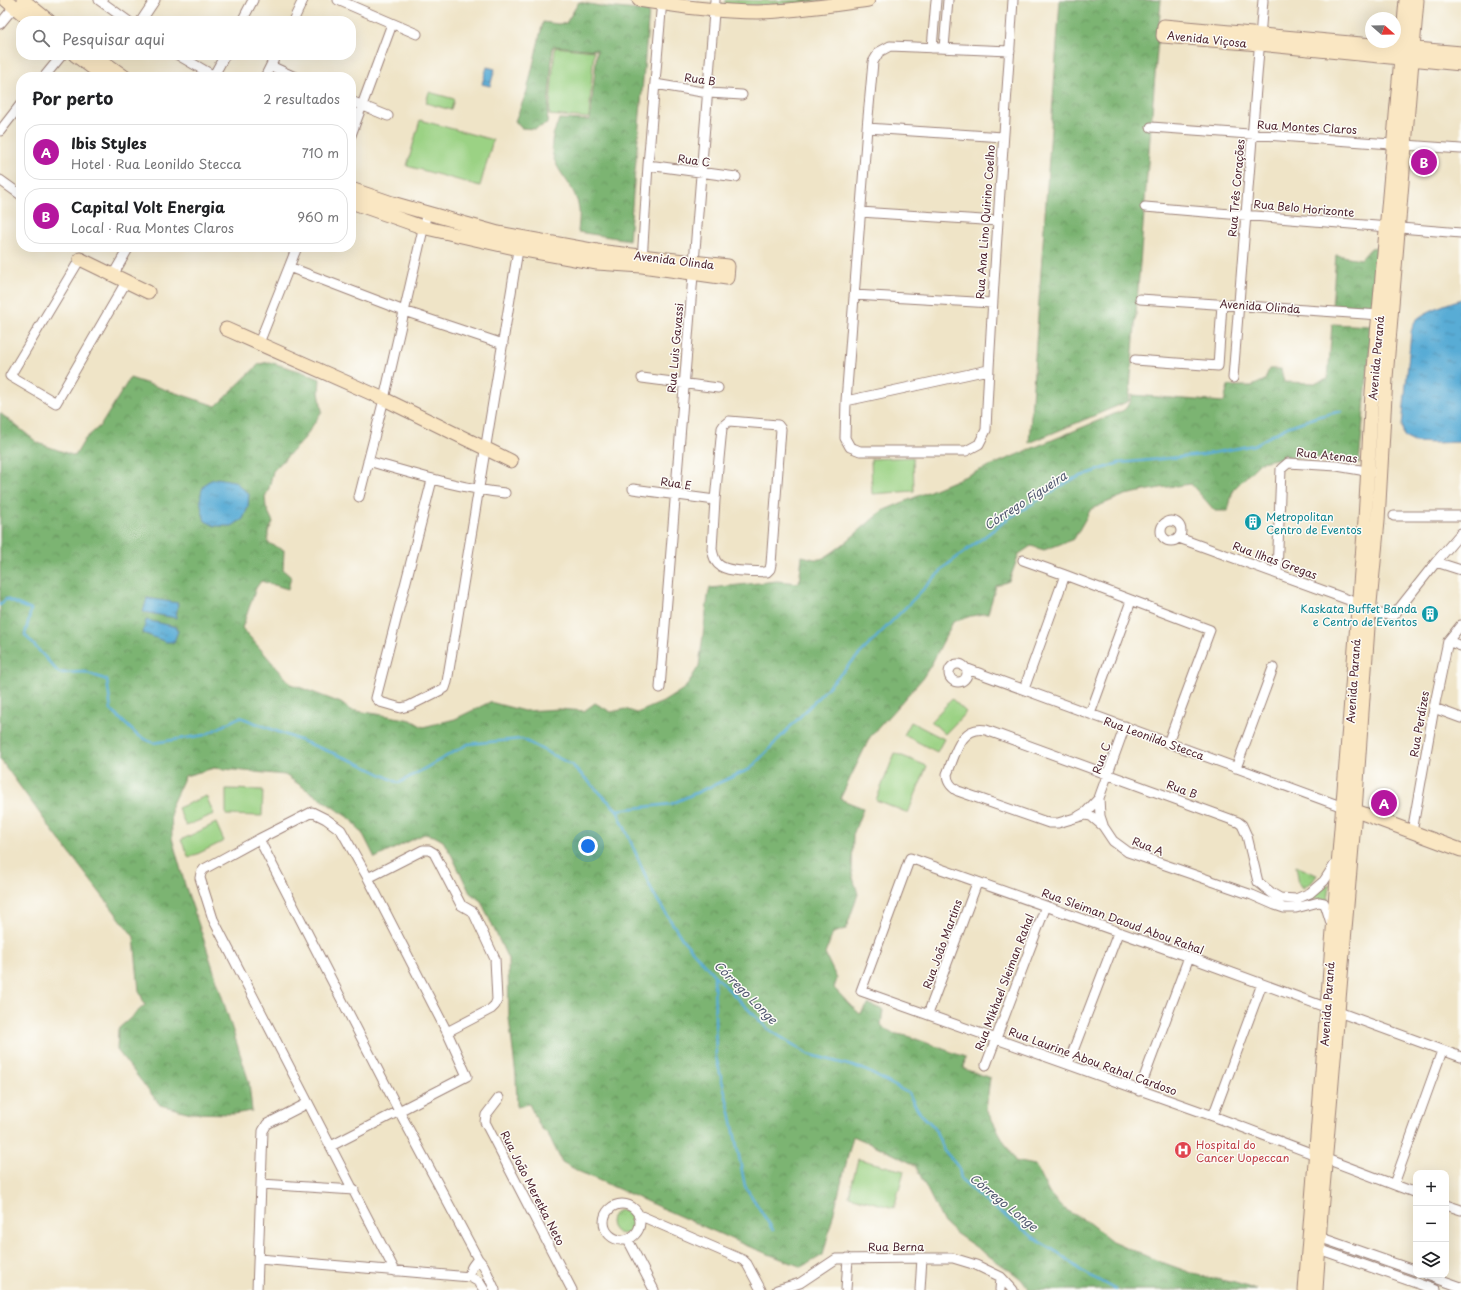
<!DOCTYPE html>
<html lang="pt">
<head>
<meta charset="utf-8">
<style>
  body { margin:0; font-family:"Playpen Sans",sans-serif; background:#f2f2f2; color:#202124 }
  .controls { position:absolute; right:12px; bottom:12px; display:grid; overflow:hidden; border-radius:8px; box-shadow:0 4px 16px #0002 }
  .controls button { width:36px; height:36px; display:grid; place-items:center; padding:0; border:0; border-bottom:1px solid #e0e0e0; background:#fff; color:#202124; font:20px sans-serif }
  .compass { position:absolute; left:1365px; top:12px; width:36px; height:36px; border-radius:50%; background:#fff; box-shadow:0 4px 16px #0002; rotate:110deg }
  .you { position:absolute; left:588px; top:846px; width:14px; height:14px; margin:-10px; border:3px solid #fff; border-radius:50%; background:#1a73e8; box-shadow:0 0 0 6px #1a73e833 }
  .badge { display:grid; place-items:center; width:26px; height:26px; border-radius:50%; background:#b5179e; color:#fff; font-size:13px; font-weight:700 }
  .pin { position:absolute; translate:-50% -50%; border:2px solid #fff; box-shadow:0 1px 4px #0006 }
  .list { margin:0; padding:0; list-style:none }
  h2 { display:flex; justify-content:space-between; align-items:center; height:52px; margin:0; padding:0 16px; font-size:17px }
  h2 small { font-size:13px; font-weight:400; color:#757577 }
  .list li { display:grid; grid-template-columns:26px 1fr auto; gap:12px; align-items:center; box-sizing:border-box; height:56px; margin:0 8px 8px; padding:0 8px; border:1px solid #e0e0e0; border-radius:16px }
  .list b { display:block; font-size:15px; white-space:nowrap }
  .list p { margin:0; font-size:13px; white-space:nowrap; color:#757577 }
  .list em { font-size:13px; font-style:normal; color:#757577 }
  .icon { flex:none; width:22px; height:22px; fill:none; stroke:currentColor; stroke-width:2; stroke-linecap:round; stroke-linejoin:round }
  .map { position:relative; flex:none; width:1461px; height:1290px; overflow:hidden }
  .search { position:absolute; background:#fff; box-shadow:0 4px 16px #0002; left:16px; top:16px; width:340px; height:44px; display:flex; align-items:center; gap:10px; box-sizing:border-box; padding:0 14px; border-radius:16px; color:#757577; font-size:15px }
  .panel { position:absolute; background:#fff; box-shadow:0 4px 16px #0002; left:16px; top:72px; width:340px; height:180px; border-radius:16px }
  .map>svg:first-child { display:block }
  .grass { fill:url(#grass-tufts); stroke:#727858 }
  .forest { fill:url(#forest-crowns); stroke:#636a4e }
  .pitch { fill:#9bd284; stroke:#727858 }
  .water { fill:url(#water-ripples); stroke:#526680 }
  .lines { fill:none; stroke-linecap:round; stroke-linejoin:round }
  .stream { stroke:#59acd5; stroke-width:2.5 }
  .street-casing { stroke:#9c8279; stroke-width:11 }
  .secondary-casing { stroke:#9c8279; stroke-width:15 }
  .street { stroke:#fff; stroke-width:9 }
  .secondary { stroke:#fae7c3; stroke-width:13 }
  .labels { text-anchor:middle; dominant-baseline:central; stroke-width:3; stroke-linejoin:round; paint-order:stroke }
  .street-label { font-size:11px; fill:#4a1f2b; stroke:#fdfcf7 }
  .culture-label { font-size:11px; fill:#0d838f; stroke:#fdfcf7; text-anchor:start }
  .health-label { font-size:11px; fill:#be3a42; stroke:#fdfcf7; text-anchor:start }
  .water-label { font-size:12px; font-style:italic; fill:#50576f; stroke:#fdfcf7 }
</style>
</head>
<body>
<div class="map">
<svg width="1461" height="1290" viewBox="0 0 1461 1290">
  <defs>
    <pattern id="grass-tufts" width="24" height="20" patternUnits="userSpaceOnUse"><rect width="24" height="20" fill="#9bd284"/><path d="M3 7l-1-3M5 7V3M7 7l1-3M15 17l-1-3M17 17v-4M19 17l1-3" fill="none" stroke="#87b472"/></pattern>
    <pattern id="forest-crowns" width="20" height="18" patternUnits="userSpaceOnUse"><rect width="20" height="18" fill="#7cb472"/><path d="M2 6a3 3 0 1 1 6 0M12 15a3 3 0 1 1 6 0" fill="none" stroke="#68925e"/></pattern>
    <pattern id="water-ripples" width="26" height="14" patternUnits="userSpaceOnUse"><rect width="26" height="14" fill="#59acd5"/><path d="M2 4q2-2 4 0t4 0M15 11q2-2 4 0t4 0" fill="none" stroke="#4c8bad"/></pattern>
  </defs>
  <rect width="100%" height="100%" fill="#fdfcf7"/>
  <filter id="ink" filterUnits="userSpaceOnUse"><feTurbulence type="fractalNoise" baseFrequency=".025" numOctaves="2"/><feDisplacementMap in="SourceGraphic" scale="8" xChannelSelector="R" yChannelSelector="G"/><feConvolveMatrix kernelMatrix="1 2 1 2 8 2 1 2 1" color-interpolation-filters="sRGB"/></filter>
  <filter id="wash" filterUnits="userSpaceOnUse"><feTurbulence type="fractalNoise" baseFrequency=".012" numOctaves="4" result="noise"/><feDisplacementMap in="SourceGraphic" scale="16" xChannelSelector="R" yChannelSelector="G"/><feGaussianBlur stdDeviation="0.9" result="paint"/><feColorMatrix in="noise" values="0 0 0 0 0 0 0 0 0 0 0 0 0 0 0 0 0 1.4 0 .05"/><feComposite in="paint" operator="in"/></filter>
  <g filter="url(#wash)">
    <rect width="100%" height="100%" fill="#efe4c7"/>
    <path class="grass" d="M725,0L767,1L825,0C791,4 759,6 725,4Z
      M1296,866L1317,875L1312,882L1303,888L1299,883Z
      M1330,884L1328,900L1314,899L1312,896L1314,894Z
      M611 1222a12 12 0 1 1 24 0a12 12 0 1 1-24 0Z"/>
    <path class="forest" d="M1060,0H1161L1129,401L1029,443Z
      M579,2L605,7L649,11L629,240L578,232C579,220 581,209 576,198C569,178 550,167 552,142C552,135 557,126 559,119L590,120L597,50L553,46L547,124L535,129L521,128L515,121L527,91L543,22L558,24L566,23Z
      M1377,247L1381,251L1376,310L1332,307L1336,255L1361,259L1371,248Z
      M1332,324L1372,326L1359,463L1311,457H1286L1261,462L1233,490L1228,511H1215L1191,484L1160,488L1125,495L1091,509L1074,539L1044,550L1031,546L1019,554L1009,581L996,586L988,613L971,616L953,622L932,663L922,679L870,737L840,799L863,808L853,835L852,874L858,894L846,929L833,933L825,954L837,979L834,988L850,1005L860,1014L869,1004L883,1010L881,1025L891,1033L908,1036L965,1057L964,1069L990,1078L986,1109L1015,1161L1035,1165L1049,1193L1063,1208L1089,1223L1112,1241L1153,1259L1197,1275L1235,1283L1257,1290H1029L1021,1279L1012,1272L954,1232L944,1223L915,1165L883,1149L853,1136L823,1255L802,1267L745,1245L580,1172L562,1162L548,1134L541,1128L529,1104L517,1107L516,1076L509,1018L508,959L481,901L470,893L452,856L443,841L434,836L424,834L375,858L364,836L352,820L285,775L214,768L185,776L171,806L172,838L185,885L204,940L249,1082L252,1111L233,1114L191,1113L160,1105L117,1050L118,1029L145,1005L139,991L134,937L54,833L0,759V413L38,443L75,456L85,439L101,425L130,378L216,406L259,364L269,362L300,371L320,379L319,392L322,411L304,439L273,471L269,488L265,497L266,507L273,522L268,532V543L284,550L283,570L291,577L288,589L261,581L256,588L242,628L291,684L341,703L350,710L377,714L411,720L423,727L455,719L490,702L524,711L559,709L584,711L595,703L611,712L625,709L637,713L663,702L685,688L699,666L708,596L710,588L777,581L799,583L802,556C807,557 815,560 820,559C831,557 871,520 882,511L1124,410L1130,403L1132,395L1224,402L1228,386H1252L1265,380L1269,369H1281L1284,382L1316,383L1328,379Z"/>
    <path class="pitch" d="M555,47L594,51L589,118L549,115Z
      M429,92L454,99L451,110L426,103Z
      M420,120L493,140L480,186L407,166Z
      M913,457L914,491L872,494L871,459Z
      M952,699L966,712L945,734L931,721Z
      M911,722L944,739L937,752L904,735Z
      M895,753L927,766L908,813L876,800Z
      M226,789L263,790L262,816L226,815Z
      M206,796L214,814L186,826L178,808Z
      M216,823L224,841L189,858L181,840Z
      M858,1159L904,1171L894,1208L849,1196Z"/>
    <path class="water" d="M487,67L495,69L490,86L482,84Z
      M1461,299V442L1433,443L1414,442L1404,437L1402,426L1411,332C1412,328 1414,322 1416,320C1425,311 1449,303 1461,299Z
      M217,478L234,481L249,494L248,507L243,519L232,526H215L205,521C201,509 197,493 206,483C208,481 214,479 217,478Z
      M147,598L178,603L176,618L143,612Z
      M146,620L177,627L178,631L174,642H166L143,633Z"/>
    <g class="lines">
      <path class="stream" d="M0,605L6,599L31,610L25,635L59,673L85,672L107,680L111,710L137,735L153,743L205,735L240,717L356,762L399,783L468,744L522,739L572,765L617,810L671,804L750,769L852,662L947,565L1009,518L1073,479L1119,463L1202,455L1254,445L1287,427L1316,417L1342,411
        M617,810L653,893L683,940L714,975L768,1029L808,1054L863,1069L908,1093L920,1113L934,1127L944,1150L959,1168L961,1179L982,1199L1040,1242L1060,1254L1080,1270L1116,1290
        M714,976L716,1057L730,1112L745,1186L773,1230"/>
    </g>
  </g>
  <g filter="url(#ink)">
    <g class="lines">
      <g class="street-casing">
        <path id="street" d="M99,0L128,21
          M338,0L417,34
          M141,21L155,0
          M242,21L253,0
          M293,21L303,0
          M0,24L14,7
          M932,48L936,0
          M944,48L948,0
          M1010,51L890,46L879,52L873,62L867,128L846,401L845,438L850,447L860,451H966L979,444L986,430C992,286 1004,143 1013,0
          M178,55L214,76
          M271,66L295,77
          M44,77L62,55
          M213,77L225,55
          M265,77L276,55
          M655,84L708,93L742,95
          M351,101L388,116
          M1151,127L1461,149
          M867,128L1003,137
          M0,131L21,104
          M351,135L392,24
          M648,165L736,177
          M0,180L21,195
          M1145,207L1461,233
          M860,212L998,221
          M80,259L10,376L56,403L126,282
          M642,261L648,165L662,0
          M289,267L404,311L503,344
          M113,275L129,247
          M854,295L992,303
          M1140,299L1380,315
          M259,343L297,247
          M1135,360L1218,366L1222,304
          M642,378L718,388
          M1233,378L1263,0
          M846,401L988,370
          M729,421L778,425L781,429L771,564L770,569L767,572C754,571 727,573 718,564C714,560 713,554 712,549L715,500L722,428L724,425Z
          M368,461C414,474 458,488 505,493
          M432,480L376,698L380,702L401,708L409,706L445,688L447,682L519,244
          M633,489L715,500
          M359,497L384,399L427,212
          M1394,516H1461
          M1161 531a10 10 0 1 1 20 0a10 10 0 1 1-20 0Z
          M1179,538L1349,600L1358,610L1369,613L1394,615L1436,562L1461,533
          M1023,560L1065,575L1210,630L1168,743
          M1436,562L1461,570
          M1277,574L1281,469L1288,463L1337,466L1372,472
          M1448,641L1461,646
          M949 673a9 9 0 1 1 18 0a9 9 0 1 1-18 0Z
          M965,668L1343,807
          M660,688L715,0
          M1024,689L1065,575
          M1434,708L1461,718
          M1090,714L1131,601
          M1236,768L1273,668
          M1099,798L1100,816L1103,825
          M1079,816L1086,812L1099,798L1125,726
          M1412,832L1434,708L1448,641L1461,625
          M259,839L312,812L326,819L341,830L368,878L447,1032L467,1076L331,1146
          M368,878L423,850H429L434,853L461,905L473,912L495,959L497,1000L495,1005L491,1009L447,1032
          M1331,923L1326,907L1324,903L1319,902L1296,908H1284L1275,905L1252,895L1128,852L1113,841L1103,826L1091,816L1085,815L1058,823H1049L958,791C951,787 947,782 947,774C955,756 960,725 986,730L1238,822L1242,825L1247,836L1258,882L1273,894L1280,898L1296,899L1310,893L1324,881L1337,861
          M928,1014L977,883
          M1068,1064L1118,933
          M986,1065L1046,906
          M1139,1091L1189,957
          M499,1098L486,1115L485,1122L572,1290
          M1213,1116L1262,984
          M261,1184L354,1190
          M1394,1184L1442,1051
          M1416,1193L1213,1116L861,991L910,858L1189,957L1461,1057
          M604 1222a18 18 0 1 1 36 0a18 18 0 1 1-36 0Z
          M1446,1205L1461,1210
          M639,1215L743,1260L747,1264L761,1290
          M1316,1236L1416,1271
          M628,1240L654,1290
          M1313,1247L1436,1290
          M259,1259L470,1277
          M478,1259L484,1266L495,1290
          M395,1271L213,919L200,878L201,873L204,869L259,839L399,1111L478,1259C473,1265 469,1269 470,1277L479,1282L484,1290
          M1427,1275L1461,1287
          M257,1290L263,1131L267,1124L308,1103
          M777,1290L800,1283L836,1259L922,1258H953L976,1265L1001,1277L1013,1290
          M846,1290L848,1258
          M920,1290L922,1258
          M1000,1290L1001,1277"/>
      </g>
      <g class="secondary-casing">
        <path id="secondary" d="M6,0L31,21
          M23,0L49,21
          M639,0C678,6 718,12 758,12C795,11 832,5 868,0
          M1461,53L1164,26L1163,36L1259,44L1461,64
          M75,55L105,77
          M94,55L125,77
          M351,189L392,203L498,233L597,251L728,266L727,278L642,266L597,263L519,249L422,227L351,202
          M80,259L148,292
          M226,329L384,399L511,461
          M1348,808L1461,850
          M1305,1290L1365,520L1372,392L1406,0
          M1316,1290L1321,1212L1355,811L1369,613L1378,521L1386,378L1417,0"/>
      </g>
      <use href="#street" class="street"/>
      <use href="#secondary" class="secondary"/>
    </g>
  </g>
  <defs>
    <g id="building-disc" transform="scale(0.9)"><circle r="9.5" fill="#0f9aa8" stroke="#fdfcf7"/><path d="M-4-6H4V6H1V3H-1V6H-4ZM-2.5-4.3h1.7v1.8h-1.7ZM.8-4.3h1.7v1.8H.8ZM-2.5-1h1.7V.8h-1.7ZM.8-1h1.7V.8H.8Z" fill="#fff"/></g>
    <g id="hospital-disc" transform="scale(0.9)"><circle r="9.5" fill="#e0444e" stroke="#fdfcf7"/><path d="M-5-5h3v3.5h4V-5h3V5h-3V1.5h-4V5h-3Z" fill="#fff"/></g>
  </defs>
  <g fill-rule="evenodd">
    <use href="#building-disc" x="1253" y="522"/>
    <use href="#building-disc" x="1430" y="614"/>
    <use href="#hospital-disc" x="1183" y="1150"/>
  </g>
  <g class="labels">
    <g class="street-label">
      <text transform="translate(1207 39) rotate(6)">Avenida Viçosa</text>
      <text transform="translate(700 79) rotate(8)">Rua B</text>
      <text transform="translate(1307 127) rotate(3)">Rua Montes Claros</text>
      <text transform="translate(694 160) rotate(8)">Rua C</text>
      <text transform="translate(1236 188) rotate(-85)">Rua Três Corações</text>
      <text transform="translate(1304 208) rotate(5)">Rua Belo Horizonte</text>
      <text transform="translate(985 222) rotate(-86)">Rua Ana Lino Quirino Coelho</text>
      <text transform="translate(674 260) rotate(7)">Avenida Olinda</text>
      <text transform="translate(1260 306) rotate(4)">Avenida Olinda</text>
      <text transform="translate(675 348) rotate(-85)">Rua Luis Gavassi</text>
      <text transform="translate(1376 358) rotate(-85)">Avenida Paraná</text>
      <text transform="translate(1327 455) rotate(6)">Rua Atenas</text>
      <text transform="translate(676 483) rotate(8)">Rua E</text>
      <text transform="translate(1275 560) rotate(20)">Rua Ilhas Gregas</text>
      <text transform="translate(1353 681) rotate(-86)">Avenida Paraná</text>
      <text transform="translate(1419 724) rotate(-80)">Rua Perdizes</text>
      <text transform="translate(1154 738) rotate(20)">Rua Leonildo Stecca</text>
      <text transform="translate(1101 758) rotate(-70)">Rua C</text>
      <text transform="translate(1182 789) rotate(20)">Rua B</text>
      <text transform="translate(1148 846) rotate(21)">Rua A</text>
      <text transform="translate(1123 921) rotate(20)">Rua Sleiman Daoud Abou Rahal</text>
      <text transform="translate(942 944) rotate(-70)">Rua João Martins</text>
      <text transform="translate(1004 982) rotate(-69)">Rua Mikhael Sleiman Rahal</text>
      <text transform="translate(1327 1004) rotate(-86)">Avenida Paraná</text>
      <text transform="translate(1093 1061) rotate(20)">Rua Laurine Abou Rahal Cardoso</text>
      <text transform="translate(533 1188) rotate(63)">Rua João Meretka Neto</text>
      <text x="896" y="1246">Rua Berna</text>
    </g>
    <g class="culture-label">
      <text x="1266" y="516">Metropolitan<tspan x="1266" dy="13">Centro de Eventos</tspan></text>
      <text x="1417" y="608" text-anchor="end">Kaskata Buffet Banda<tspan x="1417" dy="13">e Centro de Eventos</tspan></text>
    </g>
    <g class="health-label">
      <text x="1196" y="1144">Hospital do<tspan x="1196" dy="13">Cancer Uopeccan</tspan></text>
    </g>
    <g class="water-label">
      <text transform="translate(1025 500) rotate(-33)">Córrego Figueira</text>
      <text transform="translate(746 992) rotate(45)">Córrego Longe</text>
      <text transform="translate(1004 1202) rotate(39)">Córrego Longe</text>
    </g>
  </g>
</svg>
<div class="controls">
<button>+</button>
<button>−</button>
<button><svg class="icon" aria-label="layers" viewBox="0 0 24 24"><path d="M12 4l9 5-9 5-9-5zM3 14l9 5 9-5"/></svg></button>
</div>
<svg class="compass" viewBox="-18 -18 36 36"><path d="M0-13l5 13h-10z" fill="#e53935"/><path d="M0 13l5-13h-10z" fill="#757577"/></svg>
<div class="you"></div>
<div class="pin badge" style="left:1384px;top:803px">A</div>
<div class="pin badge" style="left:1424px;top:162px">B</div>
<div class="search"><svg class="icon" aria-label="search" viewBox="0 0 24 24"><circle cx="10" cy="10" r="6"/><path d="M15 15l6 6"/></svg>Pesquisar aqui</div>
<section class="panel">
<h2>Por perto<small>2 resultados</small></h2>
<ul class="list">
<li><span class="badge">A</span><div><b>Ibis Styles</b><p>Hotel · Rua Leonildo Stecca</p></div><em>710 m</em></li>
<li><span class="badge">B</span><div><b>Capital Volt Energia</b><p>Local · Rua Montes Claros</p></div><em>960 m</em></li>
</ul>
</section>
</div>
</body>
</html>
